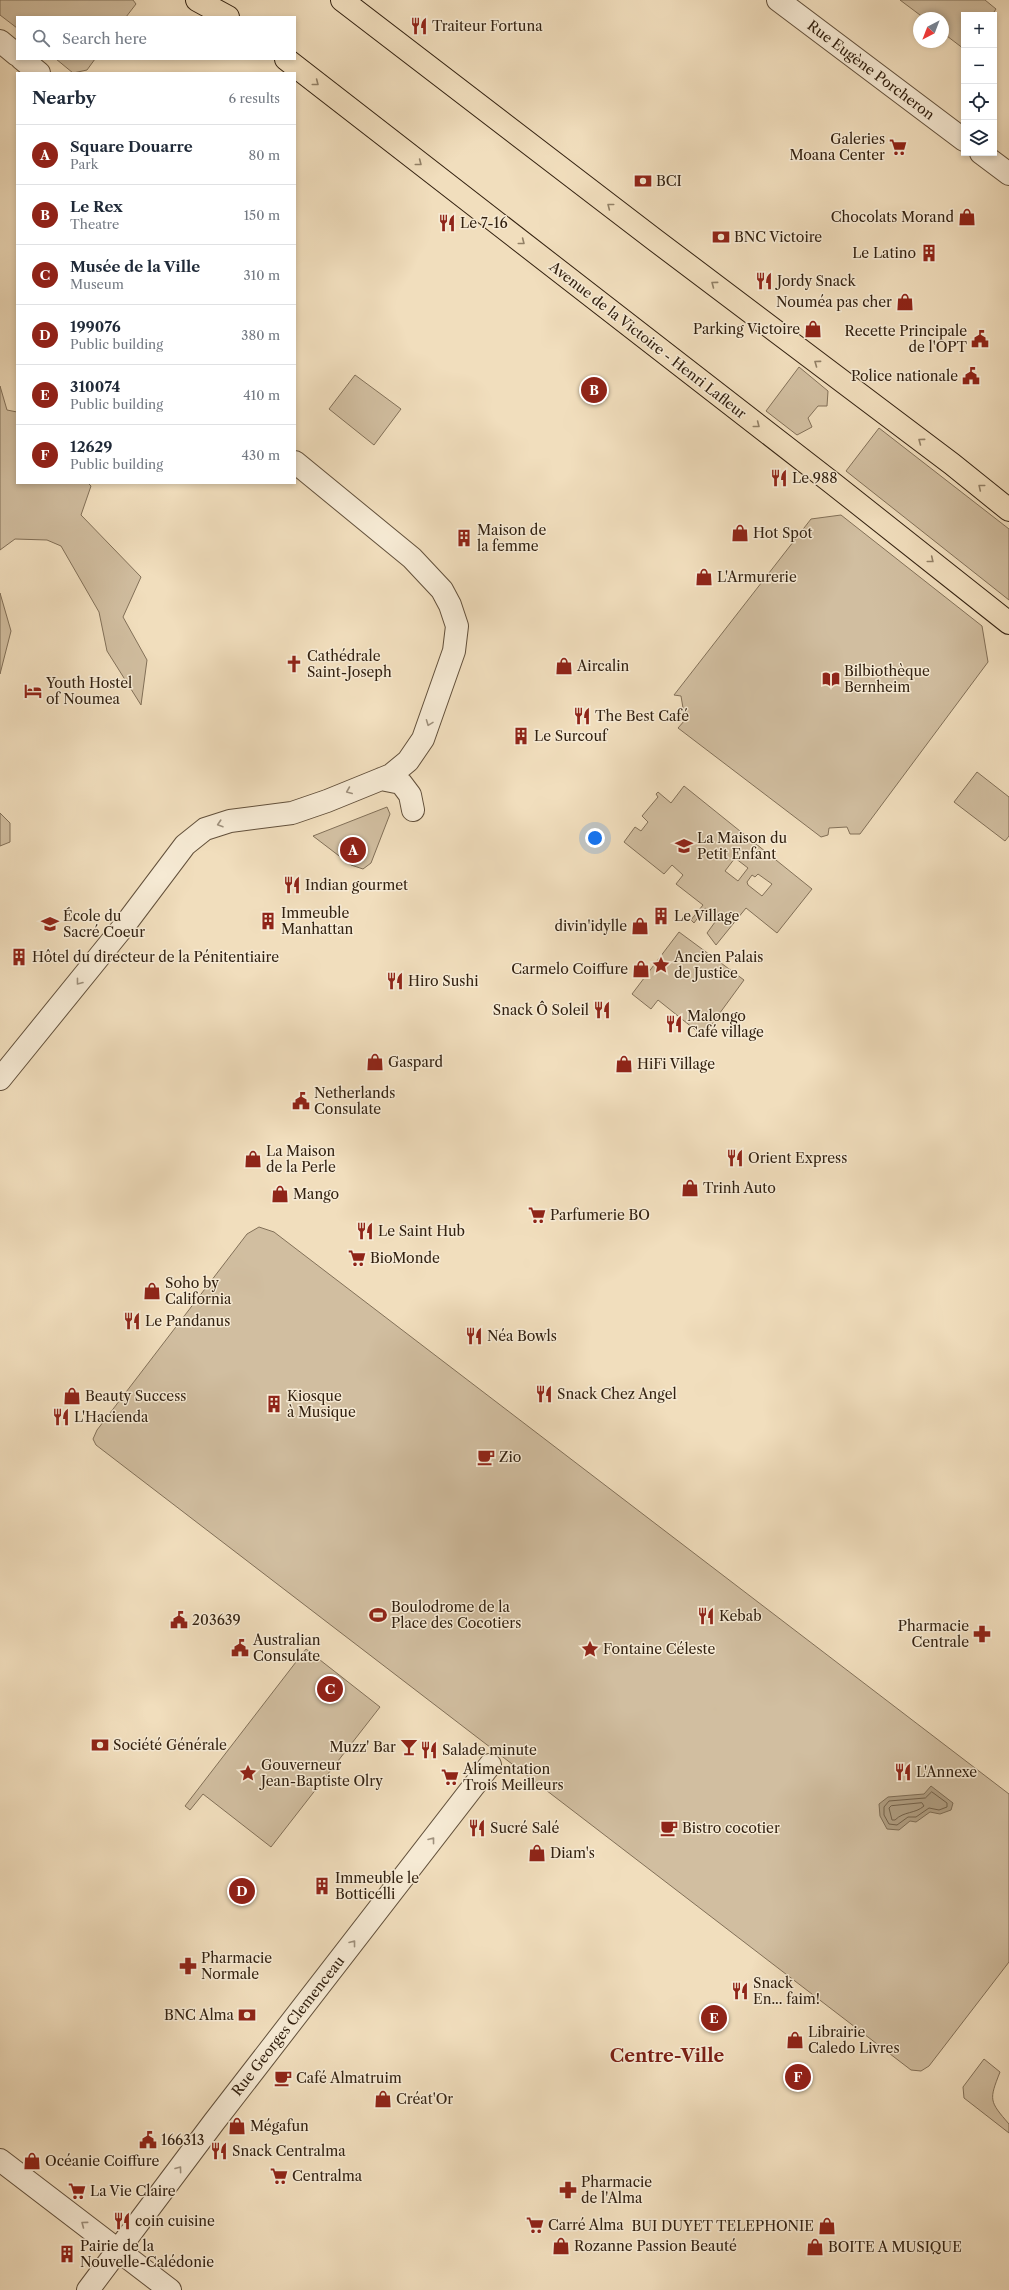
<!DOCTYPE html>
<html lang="en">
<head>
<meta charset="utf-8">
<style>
  body { margin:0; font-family:"Libre Caslon Text",serif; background:#f6f6f7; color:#1f2937 }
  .controls { position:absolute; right:12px; top:12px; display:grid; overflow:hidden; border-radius:0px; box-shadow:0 2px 6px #0003 }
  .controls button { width:36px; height:36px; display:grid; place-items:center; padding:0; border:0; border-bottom:1px solid #e0e1e3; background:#fff; color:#1f2937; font:20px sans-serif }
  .compass { position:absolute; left:913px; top:12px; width:36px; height:36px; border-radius:50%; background:#fff; box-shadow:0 2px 6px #0003; rotate:222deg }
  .you { position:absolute; left:595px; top:838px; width:14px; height:14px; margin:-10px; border:3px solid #fff; border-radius:50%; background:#1a73e8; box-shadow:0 0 0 6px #1a73e833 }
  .badge { display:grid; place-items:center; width:26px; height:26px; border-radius:50%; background:#8f2418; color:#fff; font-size:13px; font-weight:700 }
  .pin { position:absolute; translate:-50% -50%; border:2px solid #fff; box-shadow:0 1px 4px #0006 }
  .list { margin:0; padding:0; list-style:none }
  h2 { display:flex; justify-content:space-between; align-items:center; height:52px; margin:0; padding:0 16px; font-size:17px }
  h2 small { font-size:13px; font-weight:400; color:#747a83 }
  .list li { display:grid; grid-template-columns:26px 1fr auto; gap:12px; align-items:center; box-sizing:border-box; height:60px; padding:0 16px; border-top:1px solid #e0e1e3 }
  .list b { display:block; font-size:15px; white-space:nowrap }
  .list p { margin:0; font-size:13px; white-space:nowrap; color:#747a83 }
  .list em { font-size:13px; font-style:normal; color:#747a83 }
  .icon { flex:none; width:22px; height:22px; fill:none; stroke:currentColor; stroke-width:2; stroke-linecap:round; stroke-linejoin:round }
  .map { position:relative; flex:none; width:1009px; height:2290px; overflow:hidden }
  .search { position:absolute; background:#fff; box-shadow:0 2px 6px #0003; left:16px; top:16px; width:280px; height:44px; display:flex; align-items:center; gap:10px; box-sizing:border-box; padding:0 14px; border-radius:0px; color:#747a83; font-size:15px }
  .panel { position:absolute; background:#fff; box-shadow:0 2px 6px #0003; left:16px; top:72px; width:280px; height:412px; border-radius:0px }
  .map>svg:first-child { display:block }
  .green { fill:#d1bea0; stroke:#827058; fill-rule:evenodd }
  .water { fill:#b09e82; stroke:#7e6c54 }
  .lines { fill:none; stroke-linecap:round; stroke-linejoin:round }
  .shore { stroke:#726049; stroke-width:1 }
  .minor-casing { stroke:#62503b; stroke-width:24 }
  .major-casing { stroke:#332110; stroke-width:24 }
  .minor { stroke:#f6ead4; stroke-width:22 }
  .major { stroke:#f1debd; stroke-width:22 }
  .oneway { stroke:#928066 }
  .oneway2 { stroke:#9e907c }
  .labels { text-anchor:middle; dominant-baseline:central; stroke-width:3; stroke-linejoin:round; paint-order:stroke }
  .poi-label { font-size:14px; fill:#332110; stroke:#f6ead4; text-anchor:start }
  .street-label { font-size:14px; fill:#332110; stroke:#f6ead4 }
  .district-label { font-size:18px; font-weight:bold; fill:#7a1f14; stroke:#f6ead4 }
</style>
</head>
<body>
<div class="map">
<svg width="1009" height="2290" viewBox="0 0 1009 2290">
  <rect width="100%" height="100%" fill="#f1debd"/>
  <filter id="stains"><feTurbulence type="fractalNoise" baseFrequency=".005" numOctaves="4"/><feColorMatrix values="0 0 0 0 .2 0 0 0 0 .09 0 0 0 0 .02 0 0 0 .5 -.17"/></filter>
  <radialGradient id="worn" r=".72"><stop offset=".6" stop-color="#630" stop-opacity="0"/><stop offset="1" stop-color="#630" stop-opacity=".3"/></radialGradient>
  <path class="green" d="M0,0H133L136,4L126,17H17V28L0,15Z
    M900,0H985L996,9L992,15H964V49L943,33V18H924Z
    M56,59H95L87,70L73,73Z
    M799,367L828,391L827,406H818L808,418L812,427L797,435L766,411Z
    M355,375L401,409L374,445L329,409Z
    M0,386L7,410L17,412V483H88L91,486L81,515L141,577L123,617L147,660L141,705L107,651L99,612L61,546L47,540L15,539L0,550Z
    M879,428L1009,529V600L846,471Z
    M841,515L982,626L988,662L860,834H850L847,827L829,828L828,835L821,837L678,728L685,720L681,696L674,695L811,519Z
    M0,593L11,631L0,674Z
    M977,772L1009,797V836L1005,841L954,802Z
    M684,786L812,889L777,933L746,908L716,945L707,933L718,918L705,908L694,923L691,920L703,905L676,884L683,875L672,865L664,874L624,842L635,827L641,831L648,822L642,816L658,797L656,794L658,792L671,803ZM735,858L748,868L738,881L725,871ZM758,874L772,884L762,896L748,885L747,882L752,875L755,877Z
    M387,807L390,814L371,863L363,869L351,865L313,836Z
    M0,813L10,823V842L0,846Z
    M679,932L744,980L703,1036L658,1000L651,1009L632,994Z
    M259,1227L274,1232L1009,1794V1962L929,2066L921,2071L911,2070L96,1445L93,1439L97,1430L247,1234Z
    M306,1649L380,1707L271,1847L203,1794L190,1810L185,1806Z
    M984,2059L1000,2072C989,2100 989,2101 1009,2124V2133L964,2098L963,2087Z"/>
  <path class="water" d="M931,1786L953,1803L951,1810L940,1814L930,1812L916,1822L910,1821L899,1830L887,1829L880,1816L879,1804L888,1797L924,1794Z"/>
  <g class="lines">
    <path class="shore" d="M932,1792L947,1803V1807L939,1810L929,1808L916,1817H908L897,1825L889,1824L884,1815V1807L889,1801L925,1798Z
      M922,1803L924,1806C915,1814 904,1811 895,1820H892L889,1808L891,1806Z"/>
    <g class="minor-casing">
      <path id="minor" d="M778,0L964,140
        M0,41L17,55
        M22,59L39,73
        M981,153L1009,174
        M381,779L401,783L410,795L413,810
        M0,1079L124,926L185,845L205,829L230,821L292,813L327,801L391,775L408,761L423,739L454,651L457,626L450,605L442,590L412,558L295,462
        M0,2160L170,2290
        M88,2290L214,2122L490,1765"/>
    </g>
    <g class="major-casing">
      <path id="major" d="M197,0L228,17
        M342,0L655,240L952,464L1009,510
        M286,59L831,482L1009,623"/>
    </g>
    <use href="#minor" class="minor"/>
    <use href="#major" class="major"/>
  </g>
  <defs><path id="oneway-chevron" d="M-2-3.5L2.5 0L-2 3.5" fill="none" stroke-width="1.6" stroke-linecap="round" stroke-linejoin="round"/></defs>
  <g class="oneway">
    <use href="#oneway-chevron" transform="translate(316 83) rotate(38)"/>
    <use href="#oneway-chevron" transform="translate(419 163) rotate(38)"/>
    <use href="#oneway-chevron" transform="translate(610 206) rotate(-142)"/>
    <use href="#oneway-chevron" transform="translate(522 242) rotate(38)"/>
    <use href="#oneway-chevron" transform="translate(714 284) rotate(-143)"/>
    <use href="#oneway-chevron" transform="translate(817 363) rotate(-144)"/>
    <use href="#oneway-chevron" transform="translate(757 425) rotate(38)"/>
    <use href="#oneway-chevron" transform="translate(921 441) rotate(-143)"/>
    <use href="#oneway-chevron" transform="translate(981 487) rotate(-141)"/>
    <use href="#oneway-chevron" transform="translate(931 560) rotate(39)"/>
  </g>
  <g class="oneway2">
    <use href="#oneway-chevron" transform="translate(429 723) rotate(111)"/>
    <use href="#oneway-chevron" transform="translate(349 791) rotate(157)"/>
    <use href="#oneway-chevron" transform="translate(220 824) rotate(162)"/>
    <use href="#oneway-chevron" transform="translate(79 982) rotate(128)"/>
    <use href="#oneway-chevron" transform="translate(432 1840) rotate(-52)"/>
    <use href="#oneway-chevron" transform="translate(353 1943) rotate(-52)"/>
    <use href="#oneway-chevron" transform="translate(179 2169) rotate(-53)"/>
    <use href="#oneway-chevron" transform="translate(84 2224) rotate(-143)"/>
  </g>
  <defs>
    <g id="restaurant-bare" transform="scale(1.38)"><path d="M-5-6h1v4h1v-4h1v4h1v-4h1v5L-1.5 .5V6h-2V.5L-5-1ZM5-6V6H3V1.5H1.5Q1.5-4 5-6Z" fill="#8f2418" stroke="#f6ead4" stroke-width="2.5" paint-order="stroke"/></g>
    <g id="supermarket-bare" transform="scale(1.38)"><path d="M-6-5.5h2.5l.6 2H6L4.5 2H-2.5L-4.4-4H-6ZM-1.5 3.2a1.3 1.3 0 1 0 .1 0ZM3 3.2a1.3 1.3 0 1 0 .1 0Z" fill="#8f2418" stroke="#f6ead4" stroke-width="2.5" paint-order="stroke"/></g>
    <g id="bank-bare" transform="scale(1.38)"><path d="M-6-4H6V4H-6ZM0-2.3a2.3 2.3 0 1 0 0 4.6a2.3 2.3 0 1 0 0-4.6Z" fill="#8f2418" stroke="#f6ead4" stroke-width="2.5" paint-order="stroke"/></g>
    <g id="shop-bare" transform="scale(1.38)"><path d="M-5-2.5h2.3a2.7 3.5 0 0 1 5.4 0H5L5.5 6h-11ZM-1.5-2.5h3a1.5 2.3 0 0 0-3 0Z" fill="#8f2418" stroke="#f6ead4" stroke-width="2.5" paint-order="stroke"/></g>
    <g id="building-bare" transform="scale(1.38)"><path d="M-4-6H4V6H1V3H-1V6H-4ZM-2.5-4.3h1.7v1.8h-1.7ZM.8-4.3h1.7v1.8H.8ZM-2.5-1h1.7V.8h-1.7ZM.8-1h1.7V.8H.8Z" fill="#8f2418" stroke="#f6ead4" stroke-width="2.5" paint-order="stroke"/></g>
    <g id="civic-bare" transform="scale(1.38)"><path d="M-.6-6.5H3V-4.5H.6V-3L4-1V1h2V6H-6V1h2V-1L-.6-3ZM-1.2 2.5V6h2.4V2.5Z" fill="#8f2418" stroke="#f6ead4" stroke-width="2.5" paint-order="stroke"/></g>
    <g id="church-bare" transform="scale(1.38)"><path d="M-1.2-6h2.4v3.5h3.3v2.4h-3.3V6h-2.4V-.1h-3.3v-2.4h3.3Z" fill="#8f2418" stroke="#f6ead4" stroke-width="2.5" paint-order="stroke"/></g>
    <g id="library-bare" transform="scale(1.38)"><path d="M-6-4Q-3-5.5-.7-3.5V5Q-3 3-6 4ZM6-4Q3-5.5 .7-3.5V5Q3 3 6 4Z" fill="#8f2418" stroke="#f6ead4" stroke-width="2.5" paint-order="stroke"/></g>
    <g id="hotel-bare" transform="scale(1.38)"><path d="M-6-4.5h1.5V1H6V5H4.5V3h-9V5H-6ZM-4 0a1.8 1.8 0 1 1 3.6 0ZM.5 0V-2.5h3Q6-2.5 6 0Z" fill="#8f2418" stroke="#f6ead4" stroke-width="2.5" paint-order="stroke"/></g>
    <g id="school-bare" transform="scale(1.38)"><path d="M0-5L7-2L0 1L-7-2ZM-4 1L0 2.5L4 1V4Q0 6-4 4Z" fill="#8f2418" stroke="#f6ead4" stroke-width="2.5" paint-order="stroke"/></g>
    <g id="sight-bare" transform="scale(1.38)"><path d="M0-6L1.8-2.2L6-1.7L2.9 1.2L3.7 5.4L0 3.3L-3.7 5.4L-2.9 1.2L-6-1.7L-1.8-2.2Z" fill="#8f2418" stroke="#f6ead4" stroke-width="2.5" paint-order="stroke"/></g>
    <g id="cafe-bare" transform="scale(1.38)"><path d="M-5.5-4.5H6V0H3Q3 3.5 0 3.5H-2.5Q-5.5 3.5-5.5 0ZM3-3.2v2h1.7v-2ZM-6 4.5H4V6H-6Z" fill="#8f2418" stroke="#f6ead4" stroke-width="2.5" paint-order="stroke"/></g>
    <g id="stadium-bare" transform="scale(1.38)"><path d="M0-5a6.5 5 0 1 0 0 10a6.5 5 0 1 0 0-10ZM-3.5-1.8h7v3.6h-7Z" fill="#8f2418" stroke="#f6ead4" stroke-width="2.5" paint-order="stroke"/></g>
    <g id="pharmacy-bare" transform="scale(1.38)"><path d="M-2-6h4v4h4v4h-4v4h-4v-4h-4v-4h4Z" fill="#8f2418" stroke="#f6ead4" stroke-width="2.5" paint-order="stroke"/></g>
    <g id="bar-bare" transform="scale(1.38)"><path d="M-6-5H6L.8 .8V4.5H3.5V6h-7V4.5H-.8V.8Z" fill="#8f2418" stroke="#f6ead4" stroke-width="2.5" paint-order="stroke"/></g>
  </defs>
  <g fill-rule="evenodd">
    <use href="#restaurant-bare" x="419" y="26"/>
    <use href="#supermarket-bare" x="898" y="147"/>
    <use href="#bank-bare" x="643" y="181"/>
    <use href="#shop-bare" x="967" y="217"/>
    <use href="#restaurant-bare" x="447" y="223"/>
    <use href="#bank-bare" x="721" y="237"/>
    <use href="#building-bare" x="929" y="253"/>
    <use href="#restaurant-bare" x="764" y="281"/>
    <use href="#shop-bare" x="905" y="302"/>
    <use href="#shop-bare" x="813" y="329"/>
    <use href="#civic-bare" x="980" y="339"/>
    <use href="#civic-bare" x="971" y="376"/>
    <use href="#restaurant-bare" x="779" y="478"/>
    <use href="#shop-bare" x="740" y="533"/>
    <use href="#building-bare" x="464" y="538"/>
    <use href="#shop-bare" x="704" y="577"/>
    <use href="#church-bare" x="294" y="664"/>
    <use href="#shop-bare" x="564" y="666"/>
    <use href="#library-bare" x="831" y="679"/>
    <use href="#hotel-bare" x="33" y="691"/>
    <use href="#restaurant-bare" x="582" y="716"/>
    <use href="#building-bare" x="521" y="736"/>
    <use href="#school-bare" x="684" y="846"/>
    <use href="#restaurant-bare" x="292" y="885"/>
    <use href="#building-bare" x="661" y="916"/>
    <use href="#building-bare" x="268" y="921"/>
    <use href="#school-bare" x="50" y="924"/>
    <use href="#shop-bare" x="640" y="926"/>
    <use href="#building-bare" x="19" y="957"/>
    <use href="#sight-bare" x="661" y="965"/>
    <use href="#shop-bare" x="641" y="969"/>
    <use href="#restaurant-bare" x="395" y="981"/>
    <use href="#restaurant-bare" x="602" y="1010"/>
    <use href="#restaurant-bare" x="674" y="1024"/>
    <use href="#shop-bare" x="375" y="1062"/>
    <use href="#shop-bare" x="624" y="1064"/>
    <use href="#civic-bare" x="301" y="1101"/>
    <use href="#restaurant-bare" x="735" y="1158"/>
    <use href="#shop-bare" x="253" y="1159"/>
    <use href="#shop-bare" x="690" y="1188"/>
    <use href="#shop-bare" x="280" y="1194"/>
    <use href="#supermarket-bare" x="537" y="1215"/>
    <use href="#restaurant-bare" x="365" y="1231"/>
    <use href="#supermarket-bare" x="357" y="1258"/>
    <use href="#shop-bare" x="152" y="1291"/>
    <use href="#restaurant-bare" x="132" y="1321"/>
    <use href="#restaurant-bare" x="474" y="1336"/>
    <use href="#restaurant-bare" x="544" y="1394"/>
    <use href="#shop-bare" x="72" y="1396"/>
    <use href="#building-bare" x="274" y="1404"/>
    <use href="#restaurant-bare" x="61" y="1417"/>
    <use href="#cafe-bare" x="486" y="1457"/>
    <use href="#stadium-bare" x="378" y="1615"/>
    <use href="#restaurant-bare" x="706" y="1616"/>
    <use href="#civic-bare" x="179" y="1620"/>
    <use href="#pharmacy-bare" x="982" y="1634"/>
    <use href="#civic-bare" x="240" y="1648"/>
    <use href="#sight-bare" x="590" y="1649"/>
    <use href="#bank-bare" x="100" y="1745"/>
    <use href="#bar-bare" x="409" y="1747"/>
    <use href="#restaurant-bare" x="429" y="1750"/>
    <use href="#restaurant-bare" x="903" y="1772"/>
    <use href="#sight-bare" x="248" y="1773"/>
    <use href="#supermarket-bare" x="450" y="1777"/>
    <use href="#restaurant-bare" x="477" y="1828"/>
    <use href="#cafe-bare" x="669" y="1828"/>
    <use href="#shop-bare" x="537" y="1853"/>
    <use href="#building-bare" x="322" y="1886"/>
    <use href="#pharmacy-bare" x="188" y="1966"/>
    <use href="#restaurant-bare" x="740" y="1991"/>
    <use href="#bank-bare" x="247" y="2015"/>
    <use href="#shop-bare" x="795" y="2040"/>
    <use href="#cafe-bare" x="283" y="2078"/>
    <use href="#shop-bare" x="383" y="2099"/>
    <use href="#shop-bare" x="237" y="2126"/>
    <use href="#civic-bare" x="148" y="2140"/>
    <use href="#restaurant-bare" x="219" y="2151"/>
    <use href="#shop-bare" x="32" y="2161"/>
    <use href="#supermarket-bare" x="279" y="2176"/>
    <use href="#pharmacy-bare" x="568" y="2190"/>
    <use href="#supermarket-bare" x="77" y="2191"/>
    <use href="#restaurant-bare" x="122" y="2221"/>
    <use href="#supermarket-bare" x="535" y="2225"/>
    <use href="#shop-bare" x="827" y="2226"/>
    <use href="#shop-bare" x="561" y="2246"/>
    <use href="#shop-bare" x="815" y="2247"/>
    <use href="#building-bare" x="67" y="2254"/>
  </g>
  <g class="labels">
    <g class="poi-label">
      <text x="432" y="26">Traiteur Fortuna</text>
      <text x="885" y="139" text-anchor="end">Galeries<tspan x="885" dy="16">Moana Center</tspan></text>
      <text x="656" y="181">BCI</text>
      <text x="954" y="217" text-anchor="end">Chocolats Morand</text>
      <text x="460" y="223">Le 7-16</text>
      <text x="734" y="237">BNC Victoire</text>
      <text x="916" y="253" text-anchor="end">Le Latino</text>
      <text x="777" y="281">Jordy Snack</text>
      <text x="892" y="302" text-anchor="end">Nouméa pas cher</text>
      <text x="800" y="329" text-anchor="end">Parking Victoire</text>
      <text x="967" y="331" text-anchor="end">Recette Principale<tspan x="967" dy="16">de l'OPT</tspan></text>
      <text x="958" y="376" text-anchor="end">Police nationale</text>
      <text x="792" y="478">Le 988</text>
      <text x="477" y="530">Maison de<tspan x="477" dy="16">la femme</tspan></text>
      <text x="753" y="533">Hot Spot</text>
      <text x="717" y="577">L'Armurerie</text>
      <text x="307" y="656">Cathédrale<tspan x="307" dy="16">Saint-Joseph</tspan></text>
      <text x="577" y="666">Aircalin</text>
      <text x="844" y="671">Bilbiothèque<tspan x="844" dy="16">Bernheim</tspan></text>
      <text x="46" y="683">Youth Hostel<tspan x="46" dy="16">of Noumea</tspan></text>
      <text x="595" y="716">The Best Café</text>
      <text x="534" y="736">Le Surcouf</text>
      <text x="697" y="838">La Maison du<tspan x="697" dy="16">Petit Enfant</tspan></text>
      <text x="305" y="885">Indian gourmet</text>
      <text x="281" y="913">Immeuble<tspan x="281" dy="16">Manhattan</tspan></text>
      <text x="63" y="916">École du<tspan x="63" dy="16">Sacré Coeur</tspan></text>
      <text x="674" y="916">Le Village</text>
      <text x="627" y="926" text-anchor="end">divin'idylle</text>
      <text x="32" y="957">Hôtel du directeur de la Pénitentiaire</text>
      <text x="674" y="957">Ancien Palais<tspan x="674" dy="16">de Justice</tspan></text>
      <text x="628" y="969" text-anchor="end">Carmelo Coiffure</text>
      <text x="408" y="981">Hiro Sushi</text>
      <text x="589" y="1010" text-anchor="end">Snack Ô Soleil</text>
      <text x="687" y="1016">Malongo<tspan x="687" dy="16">Café village</tspan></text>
      <text x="388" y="1062">Gaspard</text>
      <text x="637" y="1064">HiFi Village</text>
      <text x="314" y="1093">Netherlands<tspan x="314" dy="16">Consulate</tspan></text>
      <text x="266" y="1151">La Maison<tspan x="266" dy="16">de la Perle</tspan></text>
      <text x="748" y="1158">Orient Express</text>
      <text x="703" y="1188">Trinh Auto</text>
      <text x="293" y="1194">Mango</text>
      <text x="550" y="1215">Parfumerie BO</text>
      <text x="378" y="1231">Le Saint Hub</text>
      <text x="370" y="1258">BioMonde</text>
      <text x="165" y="1283">Soho by<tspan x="165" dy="16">California</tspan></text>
      <text x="145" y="1321">Le Pandanus</text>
      <text x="487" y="1336">Néa Bowls</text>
      <text x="557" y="1394">Snack Chez Angel</text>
      <text x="85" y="1396">Beauty Success</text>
      <text x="287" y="1396">Kiosque<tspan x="287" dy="16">à Musique</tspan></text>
      <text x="74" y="1417">L'Hacienda</text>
      <text x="499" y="1457">Zio</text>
      <text x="391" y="1607">Boulodrome de la<tspan x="391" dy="16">Place des Cocotiers</tspan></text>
      <text x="719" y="1616">Kebab</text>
      <text x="192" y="1620">203639</text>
      <text x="969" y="1626" text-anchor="end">Pharmacie<tspan x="969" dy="16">Centrale</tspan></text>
      <text x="253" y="1640">Australian<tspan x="253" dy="16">Consulate</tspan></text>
      <text x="603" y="1649">Fontaine Céleste</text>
      <text x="113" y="1745">Société Générale</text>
      <text x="396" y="1747" text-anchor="end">Muzz' Bar</text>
      <text x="442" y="1750">Salade minute</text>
      <text x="261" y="1765">Gouverneur<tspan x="261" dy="16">Jean-Baptiste Olry</tspan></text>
      <text x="463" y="1769">Alimentation<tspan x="463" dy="16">Trois Meilleurs</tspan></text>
      <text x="916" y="1772">L'Annexe</text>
      <text x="490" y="1828">Sucré Salé</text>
      <text x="682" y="1828">Bistro cocotier</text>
      <text x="550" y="1853">Diam's</text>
      <text x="335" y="1878">Immeuble le<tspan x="335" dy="16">Botticelli</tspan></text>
      <text x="201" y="1958">Pharmacie<tspan x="201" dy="16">Normale</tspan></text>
      <text x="753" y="1983">Snack<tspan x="753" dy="16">En... faim!</tspan></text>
      <text x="234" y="2015" text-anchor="end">BNC Alma</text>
      <text x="808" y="2032">Librairie<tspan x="808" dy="16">Caledo Livres</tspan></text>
      <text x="296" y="2078">Café Almatruim</text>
      <text x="396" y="2099">Créat'Or</text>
      <text x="250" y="2126">Mégafun</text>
      <text x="161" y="2140">166313</text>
      <text x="232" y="2151">Snack Centralma</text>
      <text x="45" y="2161">Océanie Coiffure</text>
      <text x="292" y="2176">Centralma</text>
      <text x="581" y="2182">Pharmacie<tspan x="581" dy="16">de l'Alma</tspan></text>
      <text x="90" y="2191">La Vie Claire</text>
      <text x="135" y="2221">coin cuisine</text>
      <text x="548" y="2225">Carré Alma</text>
      <text x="814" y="2226" text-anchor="end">BUI DUYET TELEPHONIE</text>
      <text x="80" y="2246">Pairie de la<tspan x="80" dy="16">Nouvelle-Calédonie</tspan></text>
      <text x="574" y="2246">Rozanne Passion Beauté</text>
      <text x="828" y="2247">BOITE A MUSIQUE</text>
    </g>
    <g class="street-label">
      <text transform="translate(871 70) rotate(37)">Rue Eugène Porcheron</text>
      <text transform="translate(648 340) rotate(38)">Avenue de la Victoire - Henri Lafleur</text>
      <text transform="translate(288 2026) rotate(-52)">Rue Georges Clemenceau</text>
    </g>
    <g class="district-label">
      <text x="667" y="2056">Centre-Ville</text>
    </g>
  </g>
  <rect width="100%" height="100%" filter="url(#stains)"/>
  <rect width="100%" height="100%" fill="url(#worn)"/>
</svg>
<div class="controls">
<button>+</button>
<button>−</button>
<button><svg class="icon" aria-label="locate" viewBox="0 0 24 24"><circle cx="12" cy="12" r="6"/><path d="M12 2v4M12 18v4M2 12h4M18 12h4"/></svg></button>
<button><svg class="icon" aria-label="layers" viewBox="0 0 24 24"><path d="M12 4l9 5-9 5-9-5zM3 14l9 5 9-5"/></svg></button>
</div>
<svg class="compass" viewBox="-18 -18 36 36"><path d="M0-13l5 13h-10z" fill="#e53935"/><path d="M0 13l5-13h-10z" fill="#747a83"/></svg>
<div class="you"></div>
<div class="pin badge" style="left:353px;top:850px">A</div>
<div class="pin badge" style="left:594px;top:390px">B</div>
<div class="pin badge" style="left:330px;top:1689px">C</div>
<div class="pin badge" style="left:242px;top:1891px">D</div>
<div class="pin badge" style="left:714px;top:2018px">E</div>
<div class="pin badge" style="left:798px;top:2077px">F</div>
<div class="search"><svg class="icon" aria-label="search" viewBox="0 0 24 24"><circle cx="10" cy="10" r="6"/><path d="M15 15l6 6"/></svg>Search here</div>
<section class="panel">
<h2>Nearby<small>6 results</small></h2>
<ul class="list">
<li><span class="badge">A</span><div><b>Square Douarre</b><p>Park</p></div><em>80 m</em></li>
<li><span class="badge">B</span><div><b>Le Rex</b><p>Theatre</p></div><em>150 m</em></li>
<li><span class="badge">C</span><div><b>Musée de la Ville</b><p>Museum</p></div><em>310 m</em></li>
<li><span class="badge">D</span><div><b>199076</b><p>Public building</p></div><em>380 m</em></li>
<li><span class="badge">E</span><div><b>310074</b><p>Public building</p></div><em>410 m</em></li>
<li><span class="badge">F</span><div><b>12629</b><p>Public building</p></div><em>430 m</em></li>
</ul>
</section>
</div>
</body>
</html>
